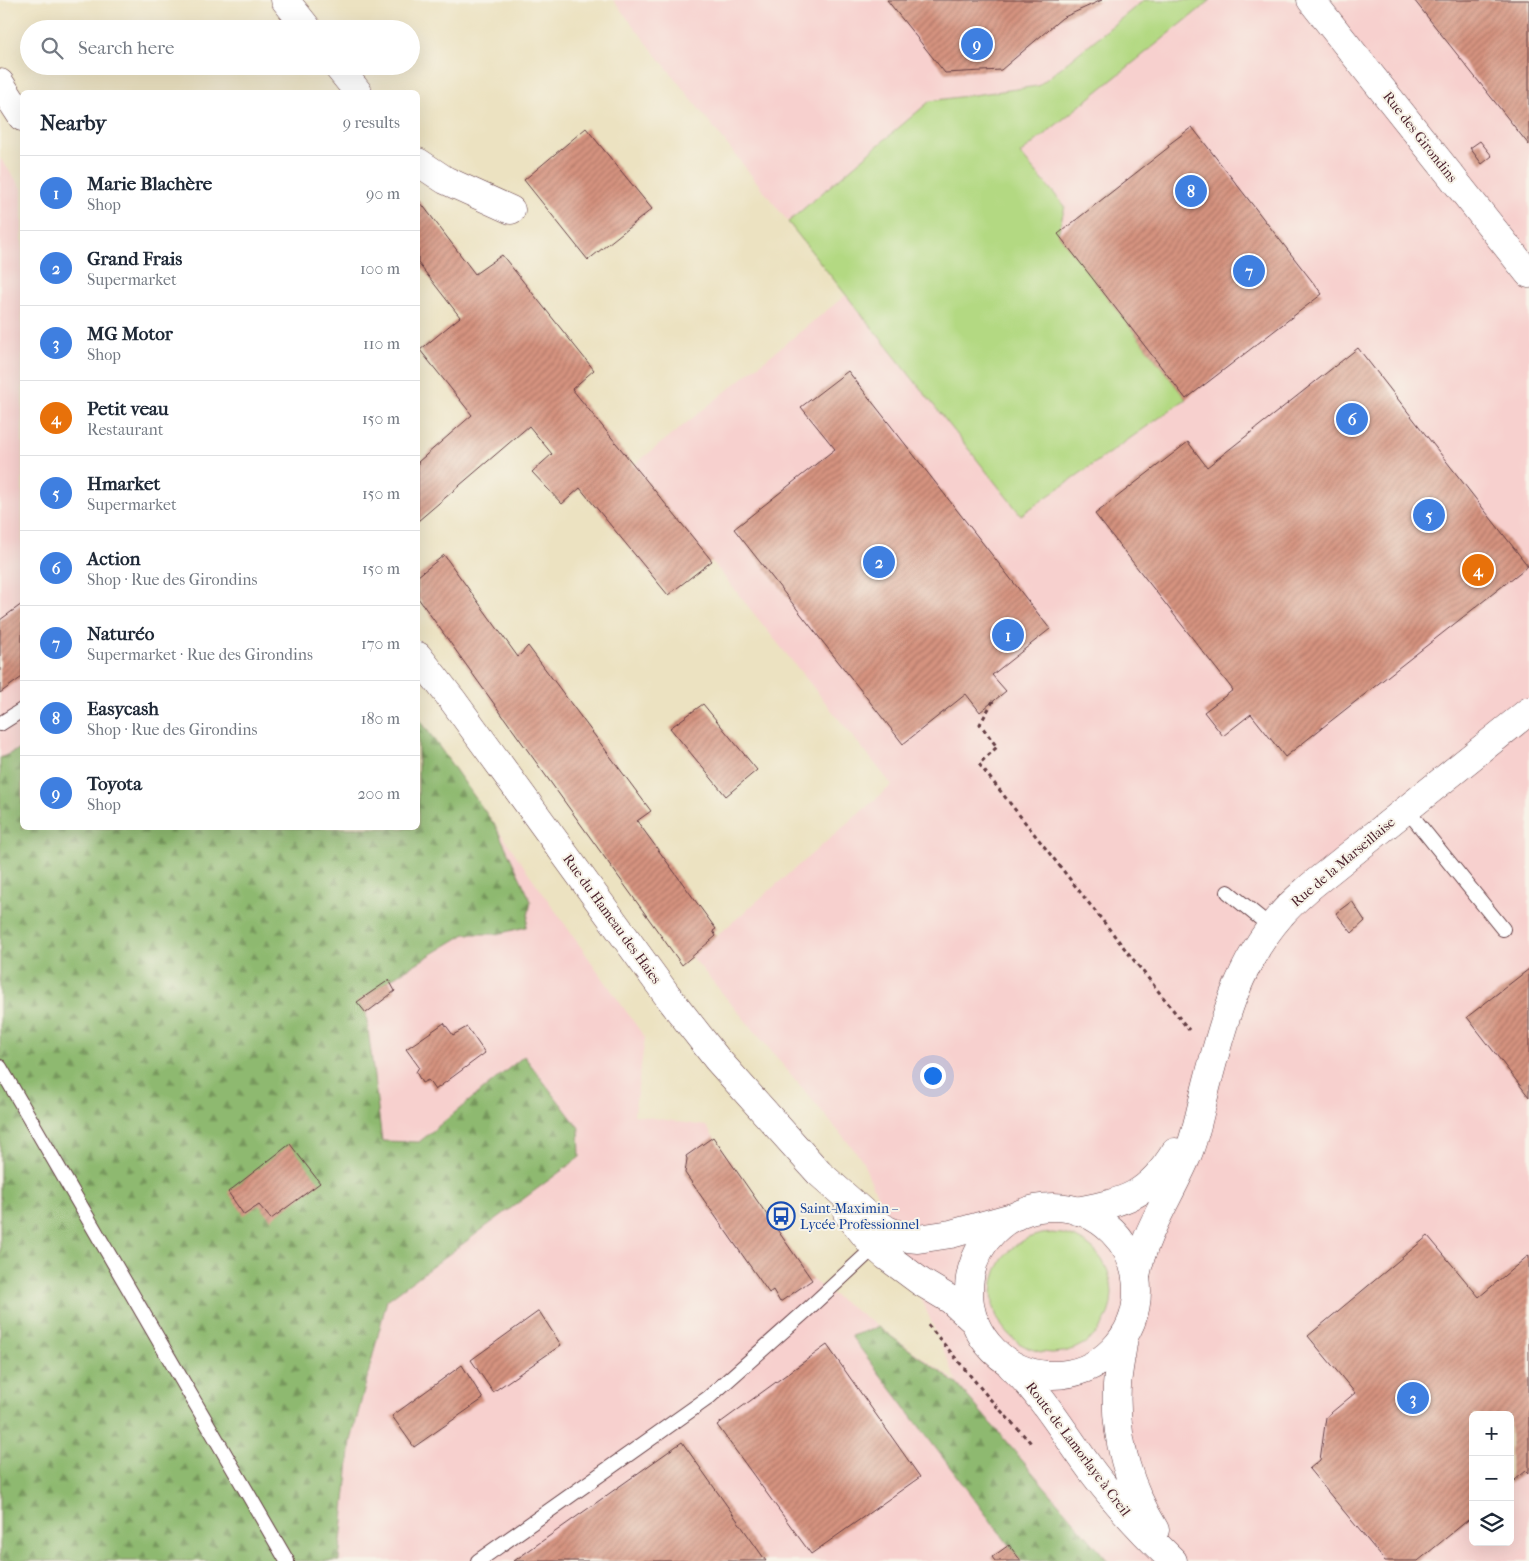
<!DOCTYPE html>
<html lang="en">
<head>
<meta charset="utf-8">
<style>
  body { margin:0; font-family:"IM FELL French Canon",serif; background:#f2f2f3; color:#1f2937 }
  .controls { position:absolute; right:15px; bottom:15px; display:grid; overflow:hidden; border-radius:8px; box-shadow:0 5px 20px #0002 }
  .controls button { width:45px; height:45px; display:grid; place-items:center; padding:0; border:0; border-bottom:1px solid #e0e1e3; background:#fff; color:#1f2937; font:25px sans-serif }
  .you { position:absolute; left:932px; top:1075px; width:18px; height:18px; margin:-12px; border:4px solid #fff; border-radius:50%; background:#1a73e8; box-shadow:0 0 0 8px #1a73e833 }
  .badge { display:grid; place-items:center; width:32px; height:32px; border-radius:50%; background:#0f766e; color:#fff; font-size:16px; font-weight:700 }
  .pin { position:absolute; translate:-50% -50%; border:2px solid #fff; box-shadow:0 1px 5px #0006 }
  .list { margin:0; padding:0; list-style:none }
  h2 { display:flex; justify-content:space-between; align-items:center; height:65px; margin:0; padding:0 20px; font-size:21px }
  h2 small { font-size:16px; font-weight:400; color:#747a83 }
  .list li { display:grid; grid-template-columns:32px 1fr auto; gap:15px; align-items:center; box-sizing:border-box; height:75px; padding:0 20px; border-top:1px solid #e0e1e3 }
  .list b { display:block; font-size:19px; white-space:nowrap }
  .list p { margin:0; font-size:16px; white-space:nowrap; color:#747a83 }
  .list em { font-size:16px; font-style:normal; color:#747a83 }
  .icon { flex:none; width:28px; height:28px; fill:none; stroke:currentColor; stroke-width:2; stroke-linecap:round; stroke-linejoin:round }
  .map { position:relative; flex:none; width:1529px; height:1561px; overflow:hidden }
  .search { position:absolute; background:#fff; box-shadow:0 5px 20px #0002; left:20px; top:20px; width:400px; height:55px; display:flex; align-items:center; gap:12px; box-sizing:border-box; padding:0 18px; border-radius:28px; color:#747a83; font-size:19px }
  .panel { position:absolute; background:#fff; box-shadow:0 5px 20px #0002; left:20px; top:90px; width:400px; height:740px; border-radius:8px }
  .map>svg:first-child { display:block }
  .built { fill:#f7d0ce; fill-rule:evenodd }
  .green { fill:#b3d982; stroke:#7e7c56 }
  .forest { fill:url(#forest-firs); stroke:#6c6c4e }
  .building { fill:url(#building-hatch) }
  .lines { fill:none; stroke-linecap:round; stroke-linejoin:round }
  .service-casing { stroke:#623c42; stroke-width:16 }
  .minor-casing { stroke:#623c42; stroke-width:29 }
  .tertiary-casing { stroke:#623c42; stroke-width:29 }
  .path { stroke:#623c42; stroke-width:3; stroke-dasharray:4 4; stroke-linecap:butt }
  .service { stroke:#fff; stroke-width:14 }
  .minor { stroke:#fff; stroke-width:28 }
  .tertiary { stroke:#fff; stroke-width:28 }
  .labels { text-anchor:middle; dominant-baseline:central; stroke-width:4; stroke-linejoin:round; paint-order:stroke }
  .street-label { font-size:14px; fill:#4a1f2b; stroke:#f7f3e8 }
  .transit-label { font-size:14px; fill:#164399; stroke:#f7f3e8; text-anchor:start }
</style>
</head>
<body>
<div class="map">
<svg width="1529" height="1561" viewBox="0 0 1529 1561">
  <defs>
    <pattern id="forest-firs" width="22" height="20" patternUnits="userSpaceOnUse" patternTransform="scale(1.25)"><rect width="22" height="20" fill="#8eb970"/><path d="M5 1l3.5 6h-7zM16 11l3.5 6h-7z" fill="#76965c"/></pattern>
    <pattern id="building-hatch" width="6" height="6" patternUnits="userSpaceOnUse" patternTransform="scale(1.25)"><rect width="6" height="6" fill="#d5937f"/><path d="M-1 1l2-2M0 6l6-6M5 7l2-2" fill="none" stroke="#af7768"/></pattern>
  </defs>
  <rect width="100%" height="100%" fill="#f7f3e8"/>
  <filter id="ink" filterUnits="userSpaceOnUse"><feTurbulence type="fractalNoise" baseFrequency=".02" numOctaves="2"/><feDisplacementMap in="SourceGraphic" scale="10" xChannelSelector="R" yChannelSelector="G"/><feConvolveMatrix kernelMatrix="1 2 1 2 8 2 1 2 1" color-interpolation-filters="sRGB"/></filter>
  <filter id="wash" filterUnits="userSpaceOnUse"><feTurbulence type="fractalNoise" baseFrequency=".0096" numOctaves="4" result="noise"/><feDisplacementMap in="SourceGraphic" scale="20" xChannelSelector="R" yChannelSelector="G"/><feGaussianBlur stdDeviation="1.12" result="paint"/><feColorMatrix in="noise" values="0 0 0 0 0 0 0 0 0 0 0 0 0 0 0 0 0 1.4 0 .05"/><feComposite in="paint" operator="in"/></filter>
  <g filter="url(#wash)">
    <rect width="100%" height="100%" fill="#ece2c1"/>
    <path class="built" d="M613,0H1529V1561H0V158L22,188V828H418V716L645,1038L634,1115L706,1126L812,1280L957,1382L861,1158L692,957L892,785L634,465L846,295ZM1473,1415H1510V1542H1473Z"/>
    <path class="green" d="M1144,0H1211L1020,154L1065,206L1058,234L1186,399L1021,515L788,222L930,101L1038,86Z
      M992 1293a60 60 0 1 1 120 0a60 60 0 1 1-120 0Z"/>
    <path class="forest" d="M418,717L496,827L531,901L526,927L497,934H465L389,980L358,1002L366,1013L382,1141L419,1142L524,1056L579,1128L580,1157L387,1300L351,1441L339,1561H0V758L22,748V828H418Z
      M878,1327L957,1384L1108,1561H1021L851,1336Z"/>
    <g id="blocks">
      <path class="building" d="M887,0H1102L1062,18L1001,70L945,73Z
        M1414,0H1529V145Z
        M1192,127L1322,294L1186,399L1058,234L1169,147L1168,145Z
        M586,128L652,209L588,260L524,180Z
        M1480,141L1492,156L1482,164L1470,148Z
        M418,199L475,274L502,255L594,370L572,389L712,561L668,595L580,488L562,504L532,472L552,454L529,426L418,521V462L472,415L420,350L460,317L418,263Z
        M1358,348L1528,566L1285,757L1251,714L1223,736L1204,712L1233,690L1095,514L1188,442L1207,467Z
        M848,371L1050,629L992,675L1006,691L980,712L966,694L903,744L734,529L835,449L801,407Z
        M444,555L518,657L528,646L651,811L637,821L716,929L713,931L716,936L682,965L418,598V576Z
        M22,604V677L0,693V620Z
        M703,704L757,770L726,796L670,728Z
        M1352,901L1365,921L1352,933L1336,913Z
        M1529,969V1097L1467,1017Z
        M389,980L395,991L366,1013L357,1002Z
        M444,1023L453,1035L467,1027L485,1053L435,1090L428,1080L422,1083L416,1072L419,1067L406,1049Z
        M713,1137L812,1280L780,1302L773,1290L769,1293L685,1173L687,1159L686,1156Z
        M290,1144L320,1183L271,1219L259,1205L244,1215L228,1192Z
        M1428,1236L1479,1297L1529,1255V1474L1526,1471L1510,1484V1415H1473V1516L1418,1561H1385L1309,1469L1320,1460L1326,1417L1355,1393L1308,1336Z
        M539,1311L561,1345L493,1392L471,1360Z
        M827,1345L920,1477L811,1554L717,1425Z
        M462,1365L483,1399L414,1447L392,1416Z
        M682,1442L766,1561H514Z
        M1009,1545L1021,1561H995L992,1557Z"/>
    </g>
  </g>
  <g filter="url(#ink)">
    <use href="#blocks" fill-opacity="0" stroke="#623c42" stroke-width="1"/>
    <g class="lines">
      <g class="service-casing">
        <path id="service" d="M0,724L22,710
          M1407,810L1503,929
          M1228,892L1271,927
          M0,1067L287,1561
          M478,1561L708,1398L808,1309L866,1255L878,1242"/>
      </g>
      <g class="minor-casing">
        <path id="minor" d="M285,0L308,29
          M1311,0L1529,274
          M337,66L358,92
          M418,162L445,180L511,210
          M1077,1211C1126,1201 1147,1197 1175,1152
          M1136,1276C1144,1232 1171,1195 1188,1154C1197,1131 1201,1107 1207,1084C1223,1022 1238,964 1281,915C1290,904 1301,895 1311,886L1529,711"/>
      </g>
      <g class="tertiary-casing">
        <path id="tertiary" d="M0,83L22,117
          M418,656L454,702L667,995L717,1059L819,1173L870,1218L887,1230L908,1238L918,1239L951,1234L1016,1216
          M969 1291a84 84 0 1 1 168 0a84 84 0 1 1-168 0Z
          M847,1213L872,1244L886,1256L921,1282L951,1300L975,1322
          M1124,1336C1122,1353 1118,1370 1117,1386C1114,1437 1129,1487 1155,1530
          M1011,1366C1045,1398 1067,1438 1095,1475C1119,1507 1145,1534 1173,1561"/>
      </g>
      <path class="path" d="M993,701L980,724L997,747L979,764L1189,1030
        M928,1325L989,1398L1031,1443"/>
      <use href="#service" class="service"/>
      <use href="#minor" class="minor"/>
      <use href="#tertiary" class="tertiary"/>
    </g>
  </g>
  <defs>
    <g id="bus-ring" transform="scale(1.4375)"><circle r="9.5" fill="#f7f3e8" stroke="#1a4fb4" stroke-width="1.5"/><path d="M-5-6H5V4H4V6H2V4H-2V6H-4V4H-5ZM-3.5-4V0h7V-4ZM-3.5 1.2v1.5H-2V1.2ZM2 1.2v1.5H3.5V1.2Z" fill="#1a4fb4"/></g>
  </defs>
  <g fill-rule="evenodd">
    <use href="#bus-ring" x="781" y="1216"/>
  </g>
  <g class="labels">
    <g class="street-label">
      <text transform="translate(1420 137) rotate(52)">Rue des Girondins</text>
      <text transform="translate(1343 862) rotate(-40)">Rue de la Marseillaise</text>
      <text transform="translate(612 919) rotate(54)">Rue du Hameau des Haies</text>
      <text transform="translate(1078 1449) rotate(53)">Route de Lamorlaye à Creil</text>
    </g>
    <g class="transit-label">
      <text x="800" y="1208">Saint-Maximin –<tspan x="800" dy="16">Lycée Professionnel</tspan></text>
    </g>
  </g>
</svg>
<div class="controls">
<button>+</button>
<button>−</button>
<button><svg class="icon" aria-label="layers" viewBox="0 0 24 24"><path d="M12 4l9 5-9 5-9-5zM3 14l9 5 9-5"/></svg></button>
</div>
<div class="you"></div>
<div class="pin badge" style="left:1008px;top:635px;background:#3f7fe0">1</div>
<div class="pin badge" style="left:879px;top:562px;background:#3f7fe0">2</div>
<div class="pin badge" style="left:1413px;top:1398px;background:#3f7fe0">3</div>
<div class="pin badge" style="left:1478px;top:570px;background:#e8710a">4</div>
<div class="pin badge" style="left:1429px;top:515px;background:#3f7fe0">5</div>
<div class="pin badge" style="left:1352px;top:419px;background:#3f7fe0">6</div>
<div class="pin badge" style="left:1249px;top:271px;background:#3f7fe0">7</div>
<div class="pin badge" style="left:1191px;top:191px;background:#3f7fe0">8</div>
<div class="pin badge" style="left:977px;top:44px;background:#3f7fe0">9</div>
<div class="search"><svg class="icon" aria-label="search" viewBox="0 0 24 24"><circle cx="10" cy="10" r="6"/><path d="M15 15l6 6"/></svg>Search here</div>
<section class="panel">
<h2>Nearby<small>9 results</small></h2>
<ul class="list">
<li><span class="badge" style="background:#3f7fe0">1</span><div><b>Marie Blachère</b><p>Shop</p></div><em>90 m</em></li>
<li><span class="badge" style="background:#3f7fe0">2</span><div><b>Grand Frais</b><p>Supermarket</p></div><em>100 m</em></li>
<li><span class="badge" style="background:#3f7fe0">3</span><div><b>MG Motor</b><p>Shop</p></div><em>110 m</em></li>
<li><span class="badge" style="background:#e8710a">4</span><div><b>Petit veau</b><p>Restaurant</p></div><em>150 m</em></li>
<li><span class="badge" style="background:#3f7fe0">5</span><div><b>Hmarket</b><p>Supermarket</p></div><em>150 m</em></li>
<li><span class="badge" style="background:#3f7fe0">6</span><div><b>Action</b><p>Shop · Rue des Girondins</p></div><em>150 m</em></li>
<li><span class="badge" style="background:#3f7fe0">7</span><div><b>Naturéo</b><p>Supermarket · Rue des Girondins</p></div><em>170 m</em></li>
<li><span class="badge" style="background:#3f7fe0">8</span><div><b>Easycash</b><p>Shop · Rue des Girondins</p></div><em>180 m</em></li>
<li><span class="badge" style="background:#3f7fe0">9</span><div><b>Toyota</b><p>Shop</p></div><em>200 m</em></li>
</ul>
</section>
</div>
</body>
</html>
